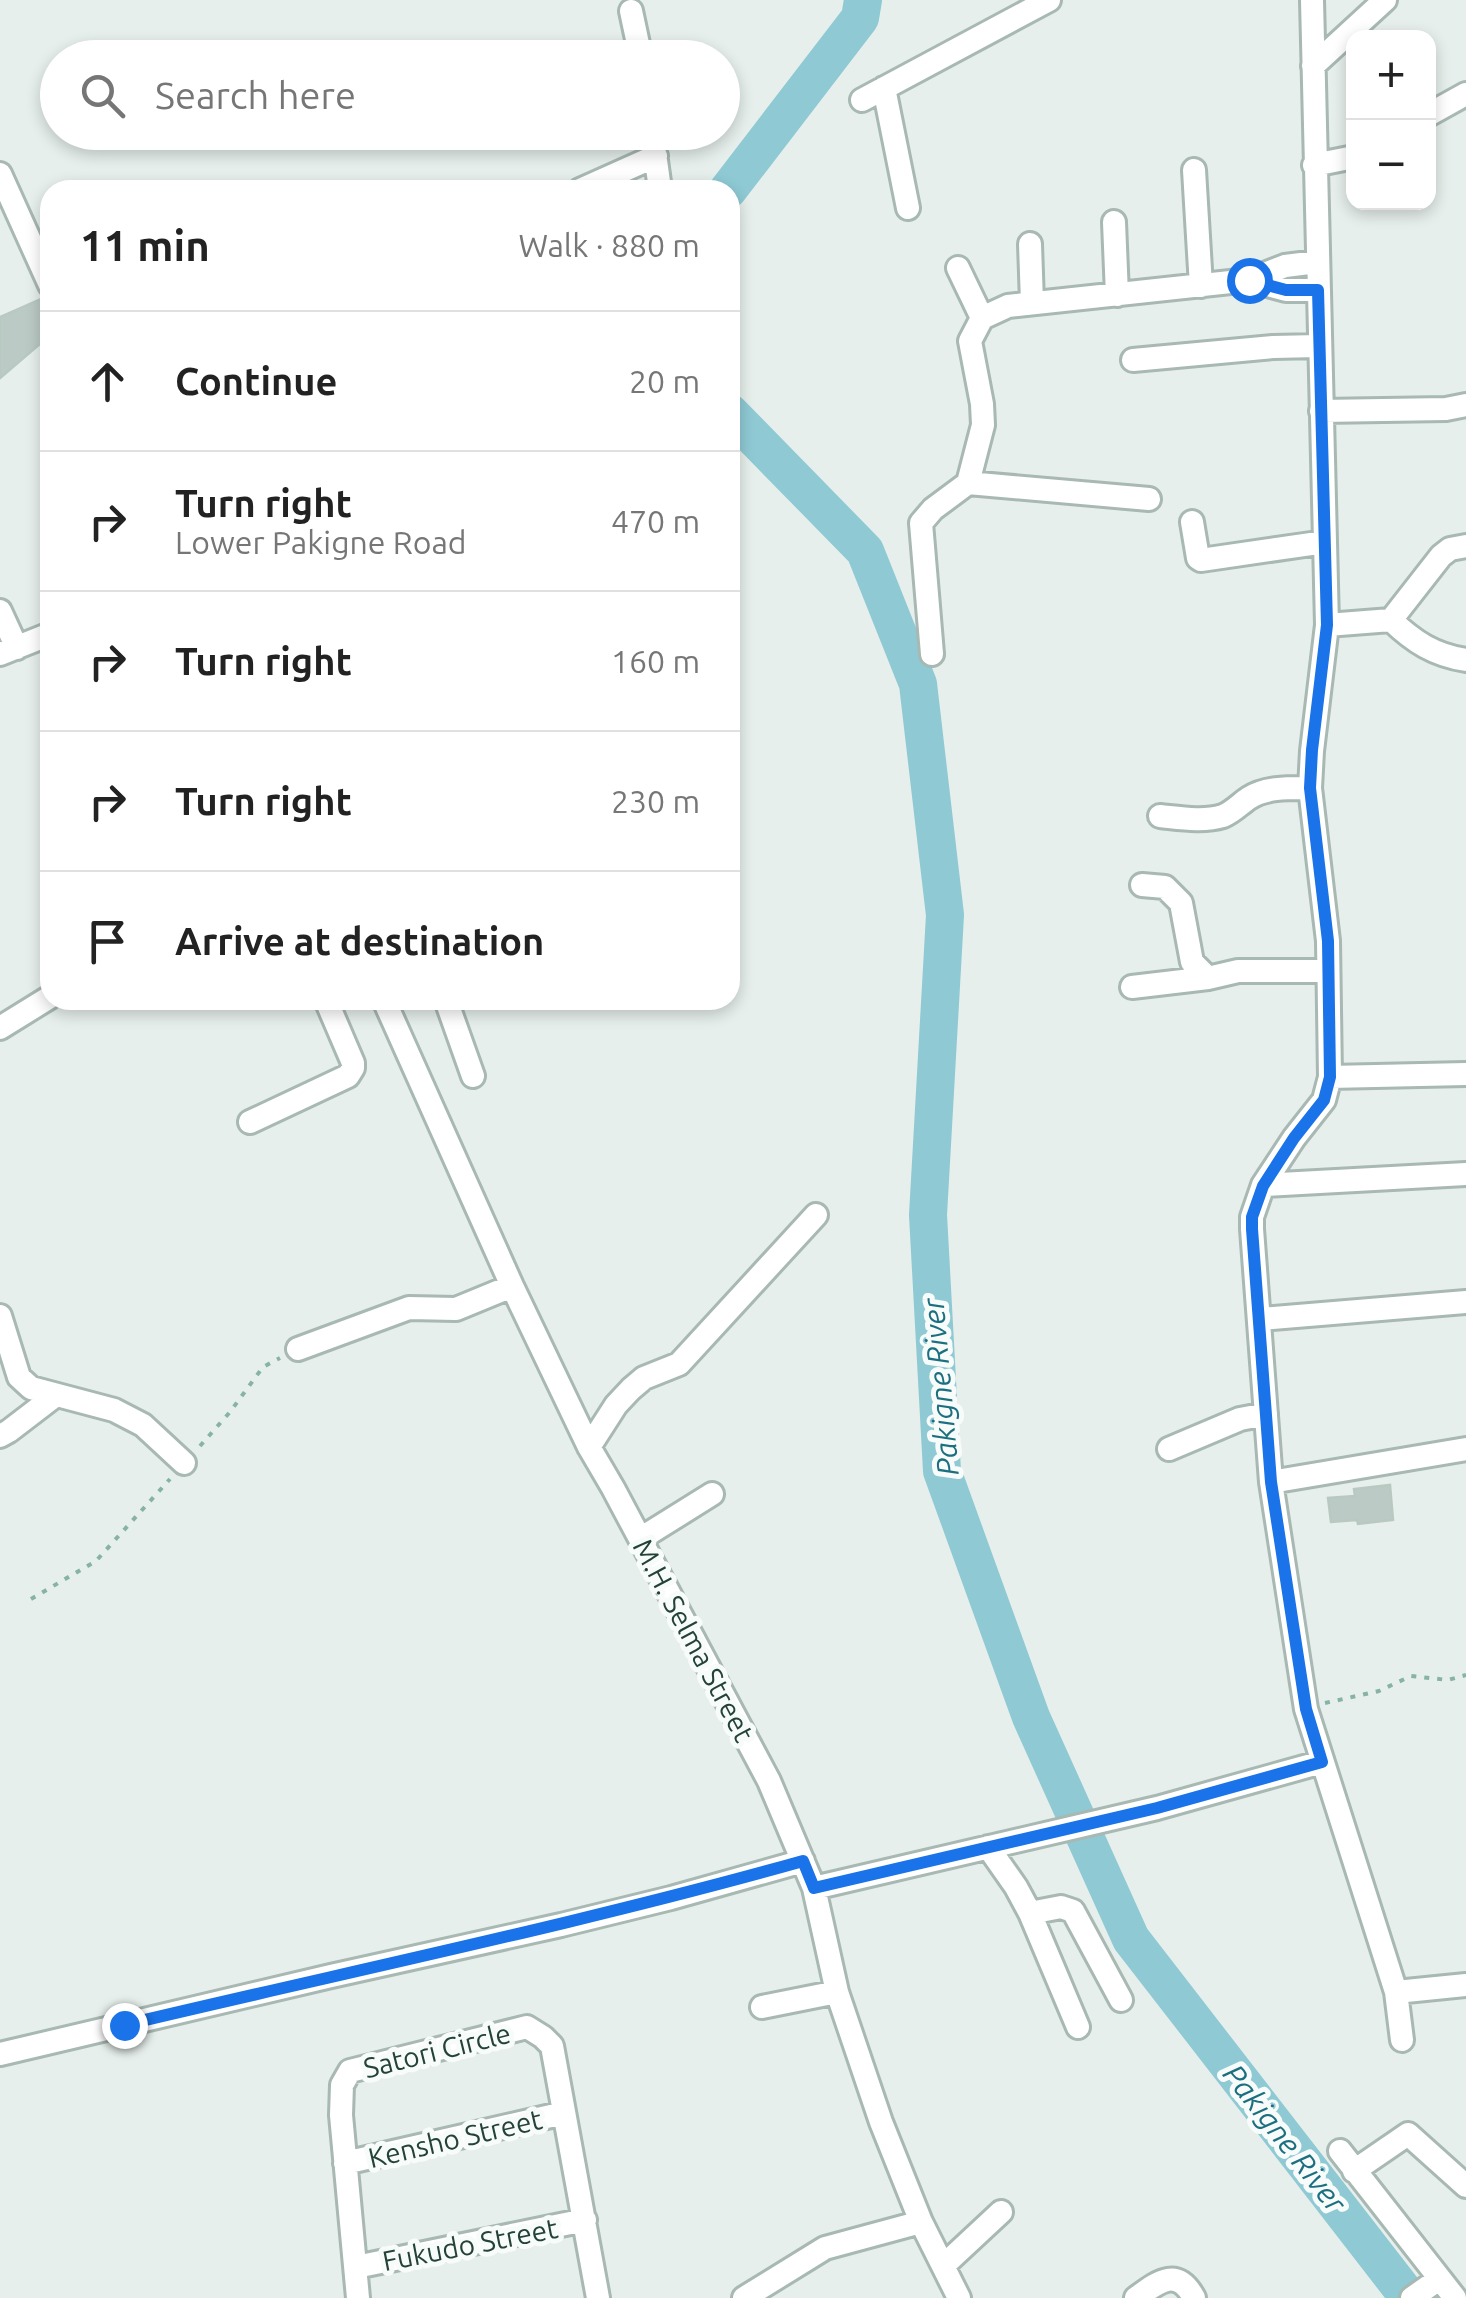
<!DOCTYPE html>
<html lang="en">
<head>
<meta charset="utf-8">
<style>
  body { margin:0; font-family:Ubuntu,sans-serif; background:#f6f6f6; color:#222 }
  .controls { position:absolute; right:30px; top:30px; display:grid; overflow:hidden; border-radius:20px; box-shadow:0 5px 15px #0003 }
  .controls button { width:90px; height:90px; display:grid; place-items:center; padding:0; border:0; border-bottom:2px solid #e0e0e0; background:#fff; color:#222; font:50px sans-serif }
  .stop { position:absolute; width:30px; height:30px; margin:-22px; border:8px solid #1a73e8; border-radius:50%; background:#fff }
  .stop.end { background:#1a73e8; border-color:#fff; box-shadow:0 2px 10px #0008 }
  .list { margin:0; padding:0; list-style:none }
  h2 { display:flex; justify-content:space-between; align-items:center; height:130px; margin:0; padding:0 40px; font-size:42px }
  h2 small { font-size:32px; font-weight:400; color:#767676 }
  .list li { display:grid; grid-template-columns:65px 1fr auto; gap:30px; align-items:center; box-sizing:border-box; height:140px; padding:0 40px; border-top:2px solid #e0e0e0 }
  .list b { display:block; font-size:38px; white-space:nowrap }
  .list p { margin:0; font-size:32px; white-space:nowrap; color:#767676 }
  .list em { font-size:32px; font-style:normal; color:#767676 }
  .icon { flex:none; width:55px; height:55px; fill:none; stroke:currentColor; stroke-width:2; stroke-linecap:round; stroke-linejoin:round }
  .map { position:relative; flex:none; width:1466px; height:2298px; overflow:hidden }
  .search { position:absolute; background:#fff; box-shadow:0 5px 15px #0003; left:40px; top:40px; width:700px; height:110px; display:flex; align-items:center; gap:25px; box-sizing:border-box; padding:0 35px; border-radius:55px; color:#767676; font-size:38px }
  .panel { position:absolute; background:#fff; box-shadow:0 5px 15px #0003; left:40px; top:180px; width:700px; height:830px; border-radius:30px }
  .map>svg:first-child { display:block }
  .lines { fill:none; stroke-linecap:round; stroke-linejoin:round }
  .river { stroke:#8ec9d4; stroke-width:38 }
  .building { fill:#bbcac4; stroke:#b8c9c2; stroke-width:2.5 }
  .minor-casing { stroke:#a8b8b2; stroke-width:28 }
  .path { stroke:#86b3a5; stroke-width:4; stroke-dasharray:5 8; stroke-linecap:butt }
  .minor { stroke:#fff; stroke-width:22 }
  .route { stroke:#1a73e8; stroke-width:12 }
  .labels { text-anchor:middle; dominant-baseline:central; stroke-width:10; stroke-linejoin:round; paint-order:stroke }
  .street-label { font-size:28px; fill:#24423a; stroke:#f7fbf9 }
  .water-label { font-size:30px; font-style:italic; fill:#1c6f80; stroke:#f7fbf9 }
</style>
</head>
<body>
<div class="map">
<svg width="1466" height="2298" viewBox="0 0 1466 2298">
  <rect width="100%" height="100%" fill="#e6efeb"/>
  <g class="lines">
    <path class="river" d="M728,190L860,18L863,0
      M730,413L865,551L918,684L945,915L928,1215L942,1471L1031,1717L1131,1939L1409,2298"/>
  </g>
  <path class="building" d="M41,299L48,337L0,378V317Z
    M1390,1485L1393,1520L1358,1524L1357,1520L1331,1522L1328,1498L1355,1496L1354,1489Z"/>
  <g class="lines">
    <g class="minor-casing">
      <path id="minor" d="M1312,0L1327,625L1312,751L1310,788L1328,941L1330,1077L1324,1100L1294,1138L1263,1185L1252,1217V1229L1271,1482L1306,1709L1396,1992L1402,2040
        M631,11L641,58
        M1313,66L1385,0
        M884,88L908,208
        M862,100L1049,0
        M1428,115L1466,94
        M652,132L659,182L658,190
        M1314,165L1354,157
        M1194,170L1201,286
        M0,174L50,285
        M580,190L656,156
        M1114,222L1117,295
        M1030,244L1032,303
        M1317,262L1285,266L1249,280L1286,290H1318
        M958,268L982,318
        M1133,360L1273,347L1318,346
        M1321,411L1446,409L1466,405
        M1149,499L968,483L983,425L982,404L970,341L982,318L1008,306L1249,280
        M1192,522L1198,558L1201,560L1325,542
        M0,611L17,648
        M1391,620C1414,642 1434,655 1466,660
        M1327,625L1391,620L1441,556L1450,549L1466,546
        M0,654L50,634
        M932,654L921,523L933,509L968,483
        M1160,816C1180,818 1203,822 1223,816C1233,812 1240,804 1249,798C1266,787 1290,788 1310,788
        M1142,885L1165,887L1181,903L1192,962L1208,978
        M1132,987L1208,978L1238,971H1328
        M384,1000L512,1286L589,1447L613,1488L769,1781L814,1888L837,1992L881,2122L921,2222L959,2298
        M446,1000L473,1076
        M0,1028L50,997
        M1330,1077L1466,1074
        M250,1122L348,1076L353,1068V1063L326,1000
        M1263,1185L1466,1174
        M0,1316L19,1377L31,1388L114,1410L143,1425L184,1463
        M1260,1319L1466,1302
        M298,1349L409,1308L456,1309L512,1286
        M0,1436L9,1431L56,1395
        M589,1447L616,1405L631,1389L644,1378L679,1364L816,1215
        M1169,1449L1240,1419L1266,1414
        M1271,1482L1466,1449
        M640,1539L712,1494
        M988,1847L1016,1887L1030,1913L1078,2027
        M814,1888L1157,1808L1322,1762
        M1030,1913L1061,1907L1073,1911L1121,2000
        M1396,1992L1466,1985
        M762,2007L837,1992
        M0,2054L331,1976L561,1925L671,1898L803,1861
        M1340,2151L1455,2298
        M345,2163L564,2113
        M1354,2171L1408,2134L1466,2186
        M943,2266L1001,2212
        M356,2267L585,2220
        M358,2298L341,2115L342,2085L350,2071L527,2027L543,2037L552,2046L598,2298
        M744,2298L825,2248L921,2222
        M1136,2298C1158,2282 1177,2266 1194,2298
        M1412,2298L1439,2279"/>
    </g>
    <path class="path" d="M200,1446L230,1412L263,1367L280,1358
      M31,1599L96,1561L170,1479
      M1325,1703L1379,1691L1411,1676L1448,1680L1466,1675"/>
    <use href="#minor" class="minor"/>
  </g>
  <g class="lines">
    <path class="route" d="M124,2025C351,1971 579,1924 803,1861L814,1888L1157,1808L1322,1762L1306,1709L1271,1482L1252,1229V1217L1263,1186L1294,1138L1324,1100L1330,1077L1328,941L1310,788L1312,750L1327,625L1318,290H1286L1249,280"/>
  </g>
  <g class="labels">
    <g class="street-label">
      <text transform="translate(694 1640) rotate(62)">M.H. Selma Street</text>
      <text transform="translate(437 2050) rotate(-14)">Satori Circle</text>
      <text transform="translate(455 2138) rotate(-13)">Kensho Street</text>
      <text transform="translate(470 2244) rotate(-11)">Fukudo Street</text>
    </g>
    <g class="water-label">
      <text transform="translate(940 1387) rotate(-95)">Pakigne River</text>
      <text transform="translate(1285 2138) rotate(52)">Pakigne River</text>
    </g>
  </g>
</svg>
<div class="controls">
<button>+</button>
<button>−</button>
</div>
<div class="stop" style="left:1249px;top:280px"></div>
<div class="stop end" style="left:124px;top:2025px"></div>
<div class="search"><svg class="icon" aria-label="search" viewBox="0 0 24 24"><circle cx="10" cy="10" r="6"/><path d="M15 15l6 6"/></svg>Search here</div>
<section class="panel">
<h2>11 min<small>Walk · 880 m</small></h2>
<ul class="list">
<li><svg class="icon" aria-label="ahead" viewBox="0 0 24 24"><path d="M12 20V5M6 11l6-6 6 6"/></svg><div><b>Continue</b></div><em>20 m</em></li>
<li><svg class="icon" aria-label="right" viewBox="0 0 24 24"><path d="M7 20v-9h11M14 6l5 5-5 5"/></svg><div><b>Turn right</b><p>Lower Pakigne Road</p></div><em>470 m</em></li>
<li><svg class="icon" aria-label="right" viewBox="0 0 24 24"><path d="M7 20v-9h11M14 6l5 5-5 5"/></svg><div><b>Turn right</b></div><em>160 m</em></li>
<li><svg class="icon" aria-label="right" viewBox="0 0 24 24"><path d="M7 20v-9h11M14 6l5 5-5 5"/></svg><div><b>Turn right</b></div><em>230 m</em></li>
<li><svg class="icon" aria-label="arrive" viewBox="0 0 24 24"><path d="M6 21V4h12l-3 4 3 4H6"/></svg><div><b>Arrive at destination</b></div></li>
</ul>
</section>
</div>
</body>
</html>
